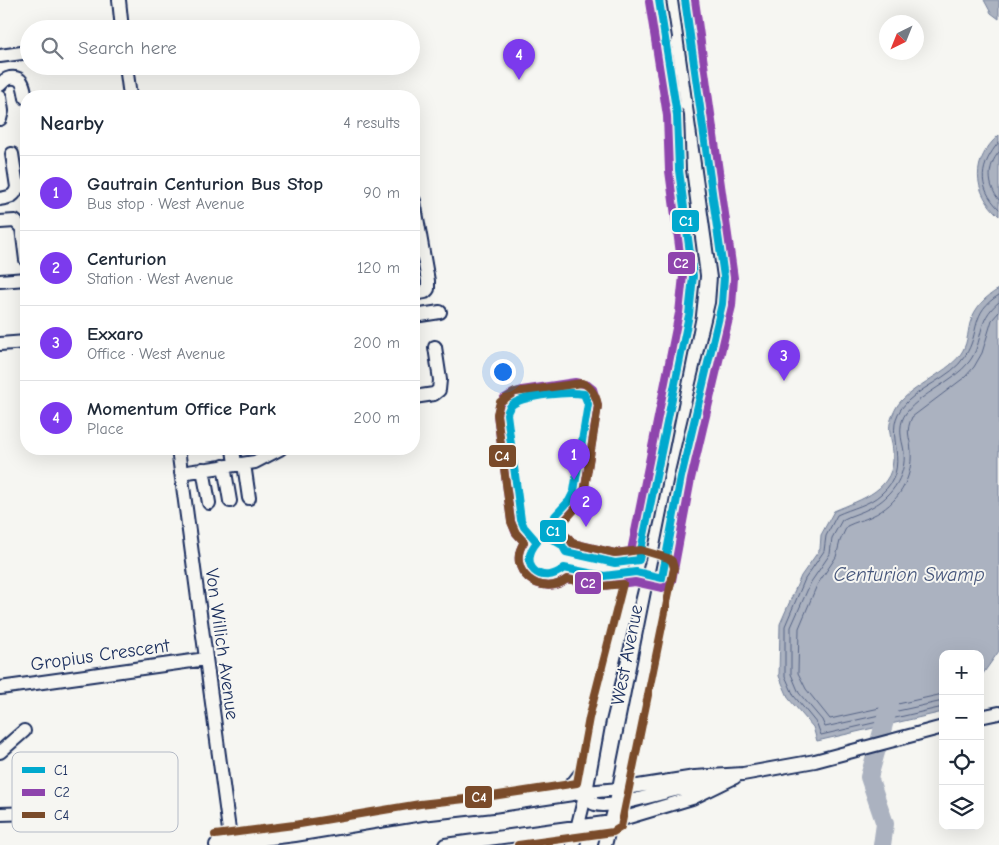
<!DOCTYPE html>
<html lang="en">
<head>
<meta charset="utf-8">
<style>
  body { margin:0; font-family:"Comic Neue",sans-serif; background:#f6f6f7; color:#1f2937 }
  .controls { position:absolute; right:15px; bottom:15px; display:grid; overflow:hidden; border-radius:10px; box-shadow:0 5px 20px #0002 }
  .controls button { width:45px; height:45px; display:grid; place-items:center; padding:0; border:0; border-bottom:1px solid #e0e1e3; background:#fff; color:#1f2937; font:25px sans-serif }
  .compass { position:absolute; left:879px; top:15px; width:45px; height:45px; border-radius:50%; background:#fff; box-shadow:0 5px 20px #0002; rotate:223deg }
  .you { position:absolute; left:502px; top:371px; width:18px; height:18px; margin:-12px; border:4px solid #fff; border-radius:50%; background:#1a73e8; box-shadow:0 0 0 8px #1a73e833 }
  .badge { display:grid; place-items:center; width:32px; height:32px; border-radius:50%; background:#7c3aed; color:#fff; font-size:16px; font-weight:700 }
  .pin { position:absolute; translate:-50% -41px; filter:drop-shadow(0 1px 2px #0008) }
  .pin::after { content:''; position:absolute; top:26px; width:18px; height:15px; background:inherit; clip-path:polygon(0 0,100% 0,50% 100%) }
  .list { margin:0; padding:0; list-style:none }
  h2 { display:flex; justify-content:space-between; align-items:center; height:65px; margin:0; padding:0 20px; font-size:21px }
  h2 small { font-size:16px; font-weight:400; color:#747a83 }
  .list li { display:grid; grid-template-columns:32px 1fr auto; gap:15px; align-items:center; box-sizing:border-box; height:75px; padding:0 20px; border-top:1px solid #e0e1e3 }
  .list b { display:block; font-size:19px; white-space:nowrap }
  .list p { margin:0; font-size:16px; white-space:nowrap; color:#747a83 }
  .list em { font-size:16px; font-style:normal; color:#747a83 }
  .icon { flex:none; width:28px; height:28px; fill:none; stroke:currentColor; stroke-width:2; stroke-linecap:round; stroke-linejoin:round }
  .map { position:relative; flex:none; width:999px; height:845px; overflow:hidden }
  .search { position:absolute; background:#fff; box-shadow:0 5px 20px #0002; left:20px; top:20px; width:400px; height:55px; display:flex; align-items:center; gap:12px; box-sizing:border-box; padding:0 18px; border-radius:28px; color:#747a83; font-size:19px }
  .panel { position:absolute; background:#fff; box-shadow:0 5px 20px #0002; left:20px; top:90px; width:400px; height:365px; border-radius:20px }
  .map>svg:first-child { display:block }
  .water { fill:#abb2c0; stroke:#717e99 }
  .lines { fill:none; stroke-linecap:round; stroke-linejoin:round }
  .shore { stroke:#556385; stroke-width:1 }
  .river { stroke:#abb2c0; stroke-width:18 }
  .minor-tunnel { stroke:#caced4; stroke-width:12; stroke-dasharray:12 6; stroke-linecap:butt }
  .minor-casing { stroke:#1b2f5e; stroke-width:16 }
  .minor { stroke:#f6f6f2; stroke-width:12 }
  .bus-1-casing { stroke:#f6f6f2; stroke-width:11 }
  .bus-2-casing { stroke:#f6f6f2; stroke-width:11 }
  .bus-3-casing { stroke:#f6f6f2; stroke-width:11 }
  .bus-1 { stroke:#00a9ce; stroke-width:8 }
  .bus-2 { stroke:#8e44ad; stroke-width:8 }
  .bus-3 { stroke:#7a4b2a; stroke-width:8 }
  .labels { text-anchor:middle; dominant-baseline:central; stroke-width:4; stroke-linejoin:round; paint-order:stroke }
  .street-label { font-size:19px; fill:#1b2f5e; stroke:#f6f6f2 }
  .water-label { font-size:20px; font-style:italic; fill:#46567b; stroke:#f6f6f2 }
  .key { fill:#f6f6f2; stroke:#b4bac6; stroke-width:1 }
  .key-label { font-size:14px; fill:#1b2f5e }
  .line-badge { stroke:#f6f6f2; stroke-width:2 }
  .badge-label { font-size:14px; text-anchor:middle; font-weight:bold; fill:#fff }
</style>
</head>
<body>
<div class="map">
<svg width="999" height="845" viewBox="0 0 999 845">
  <rect width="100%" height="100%" fill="#f6f6f2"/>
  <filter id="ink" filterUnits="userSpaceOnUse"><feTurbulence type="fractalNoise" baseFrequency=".02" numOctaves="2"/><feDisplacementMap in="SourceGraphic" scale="10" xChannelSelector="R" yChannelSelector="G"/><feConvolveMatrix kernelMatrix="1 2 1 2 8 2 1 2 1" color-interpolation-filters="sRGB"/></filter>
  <g filter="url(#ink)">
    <path class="water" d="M984,0H999V19L991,13Z
      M999,135V216C972,191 971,160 999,135Z
      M999,289V651L980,678V654H943V712L817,741L813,727L789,699L779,676L780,624L801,576L820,549L821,535L834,511C862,499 896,490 893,452C891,431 885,429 896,408C906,389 946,374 960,355C968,344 967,335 970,323C975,307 985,297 999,289Z"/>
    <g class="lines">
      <path class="shore" d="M999,142C980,165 976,186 999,209
        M999,152C987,166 987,185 999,200
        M943,694L830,719L806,689L798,673L799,628L817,585L836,557L840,541L847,526C855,522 864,520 872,516C898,504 913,479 911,451C910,436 905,432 912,417L965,377L974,367L982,353L992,320L999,312
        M943,701L825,727L822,720L799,693L791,674V627L811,582L830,554L832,538L842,520C851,515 861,513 870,508C893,497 909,472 903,446C900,434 899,423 906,413C921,393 953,382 969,362C985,341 975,321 999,302
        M943,707L821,735L817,724L794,696L785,676V626L805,579L824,551L826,536L837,515C852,508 869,505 881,494C914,466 882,435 901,409C916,387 951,379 965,356C981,332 969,313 999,295"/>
      <path class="river" d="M882,845L885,824L869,777L890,703"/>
      <path class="minor-tunnel" d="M665,38L677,115"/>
      <g class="minor-casing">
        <path id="minor" d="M119,0L122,29
          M659,0L665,38
          M0,56L29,52
          M126,66L130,96
          M0,85C3,81 5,79 10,78C24,76 24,88 26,98
          M0,97L2,111L0,119
          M12,154L17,187L26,186
          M0,199C9,197 15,197 17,187
          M414,201L428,281V289L425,292L414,294
          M0,222L15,221L22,228L26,260
          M0,281L26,279
          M414,316L440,312
          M0,344L26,342
          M414,397L434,394L439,390L440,380L435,347
          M178,449L231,845
          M233,449L235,464
          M244,464L249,498
          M224,466L230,501
          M203,469L209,503
          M181,473L255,462L280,449
          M0,688L206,659
          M980,717L999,713
          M0,752L24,731
          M586,792C588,797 589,802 595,804C611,810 666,790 686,788C694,787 702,788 710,788
          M557,794L574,782L590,761
          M0,814L35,813
          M216,845L295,835L422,814L493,806L586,792L619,789L695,777L743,774L815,761L943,727
          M445,845L612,822L692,798L735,777
          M573,845L586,792L599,720L648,518L689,315L693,276L679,170L677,115
          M605,845L616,803L681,477L722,304L724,277L685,0"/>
      </g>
      <use href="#minor" class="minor"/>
      <g class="bus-1-casing">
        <path id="bus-1" d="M659,0L677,115L679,170L693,276L689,315L639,560L615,563L566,552L562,545L552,539L555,516L569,501L574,491L588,404L584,394C569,391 526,395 513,404C509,407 508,410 507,414L521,520L524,527L537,542C517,565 541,587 564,568L604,576L636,572L662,578L681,477L722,304L724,277L685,0"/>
      </g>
      <g class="bus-2-casing">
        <path id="bus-2" d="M649,2L667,116L669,171L683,276L679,313L631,551L615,553L572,543L569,538L563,534L565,520L577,506L584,493L598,405L593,389L588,385L575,382L522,390L513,393L503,399L499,406L497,415L511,521L515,532L524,542C505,570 541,599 567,579L603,586L635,582L662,588L667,586L672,581L691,479L732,306L734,278L695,0"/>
      </g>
      <g class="bus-3-casing">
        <path id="bus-3" d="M215,835L294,825L420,804L492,796L577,783L589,718L623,584L603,586L567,579C541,599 505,570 524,542L516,533L511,522L497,414L500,402L515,392L582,383C591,386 597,397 598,406L584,494L577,507L565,520L563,534L569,538L572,543L615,553L641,550L668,558L672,561L674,568L621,827L613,832L518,845"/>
      </g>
      <use href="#bus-1" class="bus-1"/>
      <use href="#bus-2" class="bus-2"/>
      <use href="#bus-3" class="bus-3"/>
    </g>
  </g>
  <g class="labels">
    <g class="street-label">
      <text transform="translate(222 644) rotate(82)">Von Willich Avenue</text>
      <text transform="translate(100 655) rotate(-8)">Gropius Crescent</text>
      <text transform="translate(627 655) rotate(-79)">West Avenue</text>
    </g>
    <g class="water-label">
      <text x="909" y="574">Centurion Swamp</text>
    </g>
  </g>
  <rect x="12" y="752" width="166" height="80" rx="8" class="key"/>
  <rect x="22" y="767" width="23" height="6" fill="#00a9ce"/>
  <rect x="22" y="789" width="23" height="7" fill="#8e44ad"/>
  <rect x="22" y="812" width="23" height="6" fill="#7a4b2a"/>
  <g class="key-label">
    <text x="54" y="775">C1</text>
    <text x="54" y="797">C2</text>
    <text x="54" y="820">C4</text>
  </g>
  <g class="line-badge">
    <rect x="671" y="209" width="29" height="24" rx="5" fill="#00a9ce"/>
    <rect x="667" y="251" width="29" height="24" rx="5" fill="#8e44ad"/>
    <rect x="488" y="444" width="29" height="24" rx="5" fill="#7a4b2a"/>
    <rect x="539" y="519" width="28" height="24" rx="5" fill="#00a9ce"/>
    <rect x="574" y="571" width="28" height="24" rx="5" fill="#8e44ad"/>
    <rect x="464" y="785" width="29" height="24" rx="5" fill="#7a4b2a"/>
  </g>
  <g class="badge-label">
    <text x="686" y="226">C1</text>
    <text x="681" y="268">C2</text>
    <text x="502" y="461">C4</text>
    <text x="553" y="536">C1</text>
    <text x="588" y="588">C2</text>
    <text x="479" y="802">C4</text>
  </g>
</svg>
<div class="controls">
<button>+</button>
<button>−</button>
<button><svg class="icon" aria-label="locate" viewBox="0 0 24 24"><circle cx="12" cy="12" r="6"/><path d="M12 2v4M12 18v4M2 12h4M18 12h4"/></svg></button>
<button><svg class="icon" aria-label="layers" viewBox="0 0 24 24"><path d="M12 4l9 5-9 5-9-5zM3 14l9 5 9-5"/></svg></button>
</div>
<svg class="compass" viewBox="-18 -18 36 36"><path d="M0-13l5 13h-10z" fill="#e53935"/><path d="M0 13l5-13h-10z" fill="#747a83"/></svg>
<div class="you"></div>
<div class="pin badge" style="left:574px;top:480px">1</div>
<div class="pin badge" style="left:586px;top:527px">2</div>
<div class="pin badge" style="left:784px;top:381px">3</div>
<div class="pin badge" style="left:519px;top:80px">4</div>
<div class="search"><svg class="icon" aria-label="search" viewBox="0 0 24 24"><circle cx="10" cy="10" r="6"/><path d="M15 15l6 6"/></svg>Search here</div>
<section class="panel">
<h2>Nearby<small>4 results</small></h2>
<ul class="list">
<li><span class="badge">1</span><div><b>Gautrain Centurion Bus Stop</b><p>Bus stop · West Avenue</p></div><em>90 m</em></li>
<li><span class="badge">2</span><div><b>Centurion</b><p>Station · West Avenue</p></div><em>120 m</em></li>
<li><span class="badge">3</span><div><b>Exxaro</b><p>Office · West Avenue</p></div><em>200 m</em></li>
<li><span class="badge">4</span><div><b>Momentum Office Park</b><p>Place</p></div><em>200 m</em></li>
</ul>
</section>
</div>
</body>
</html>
